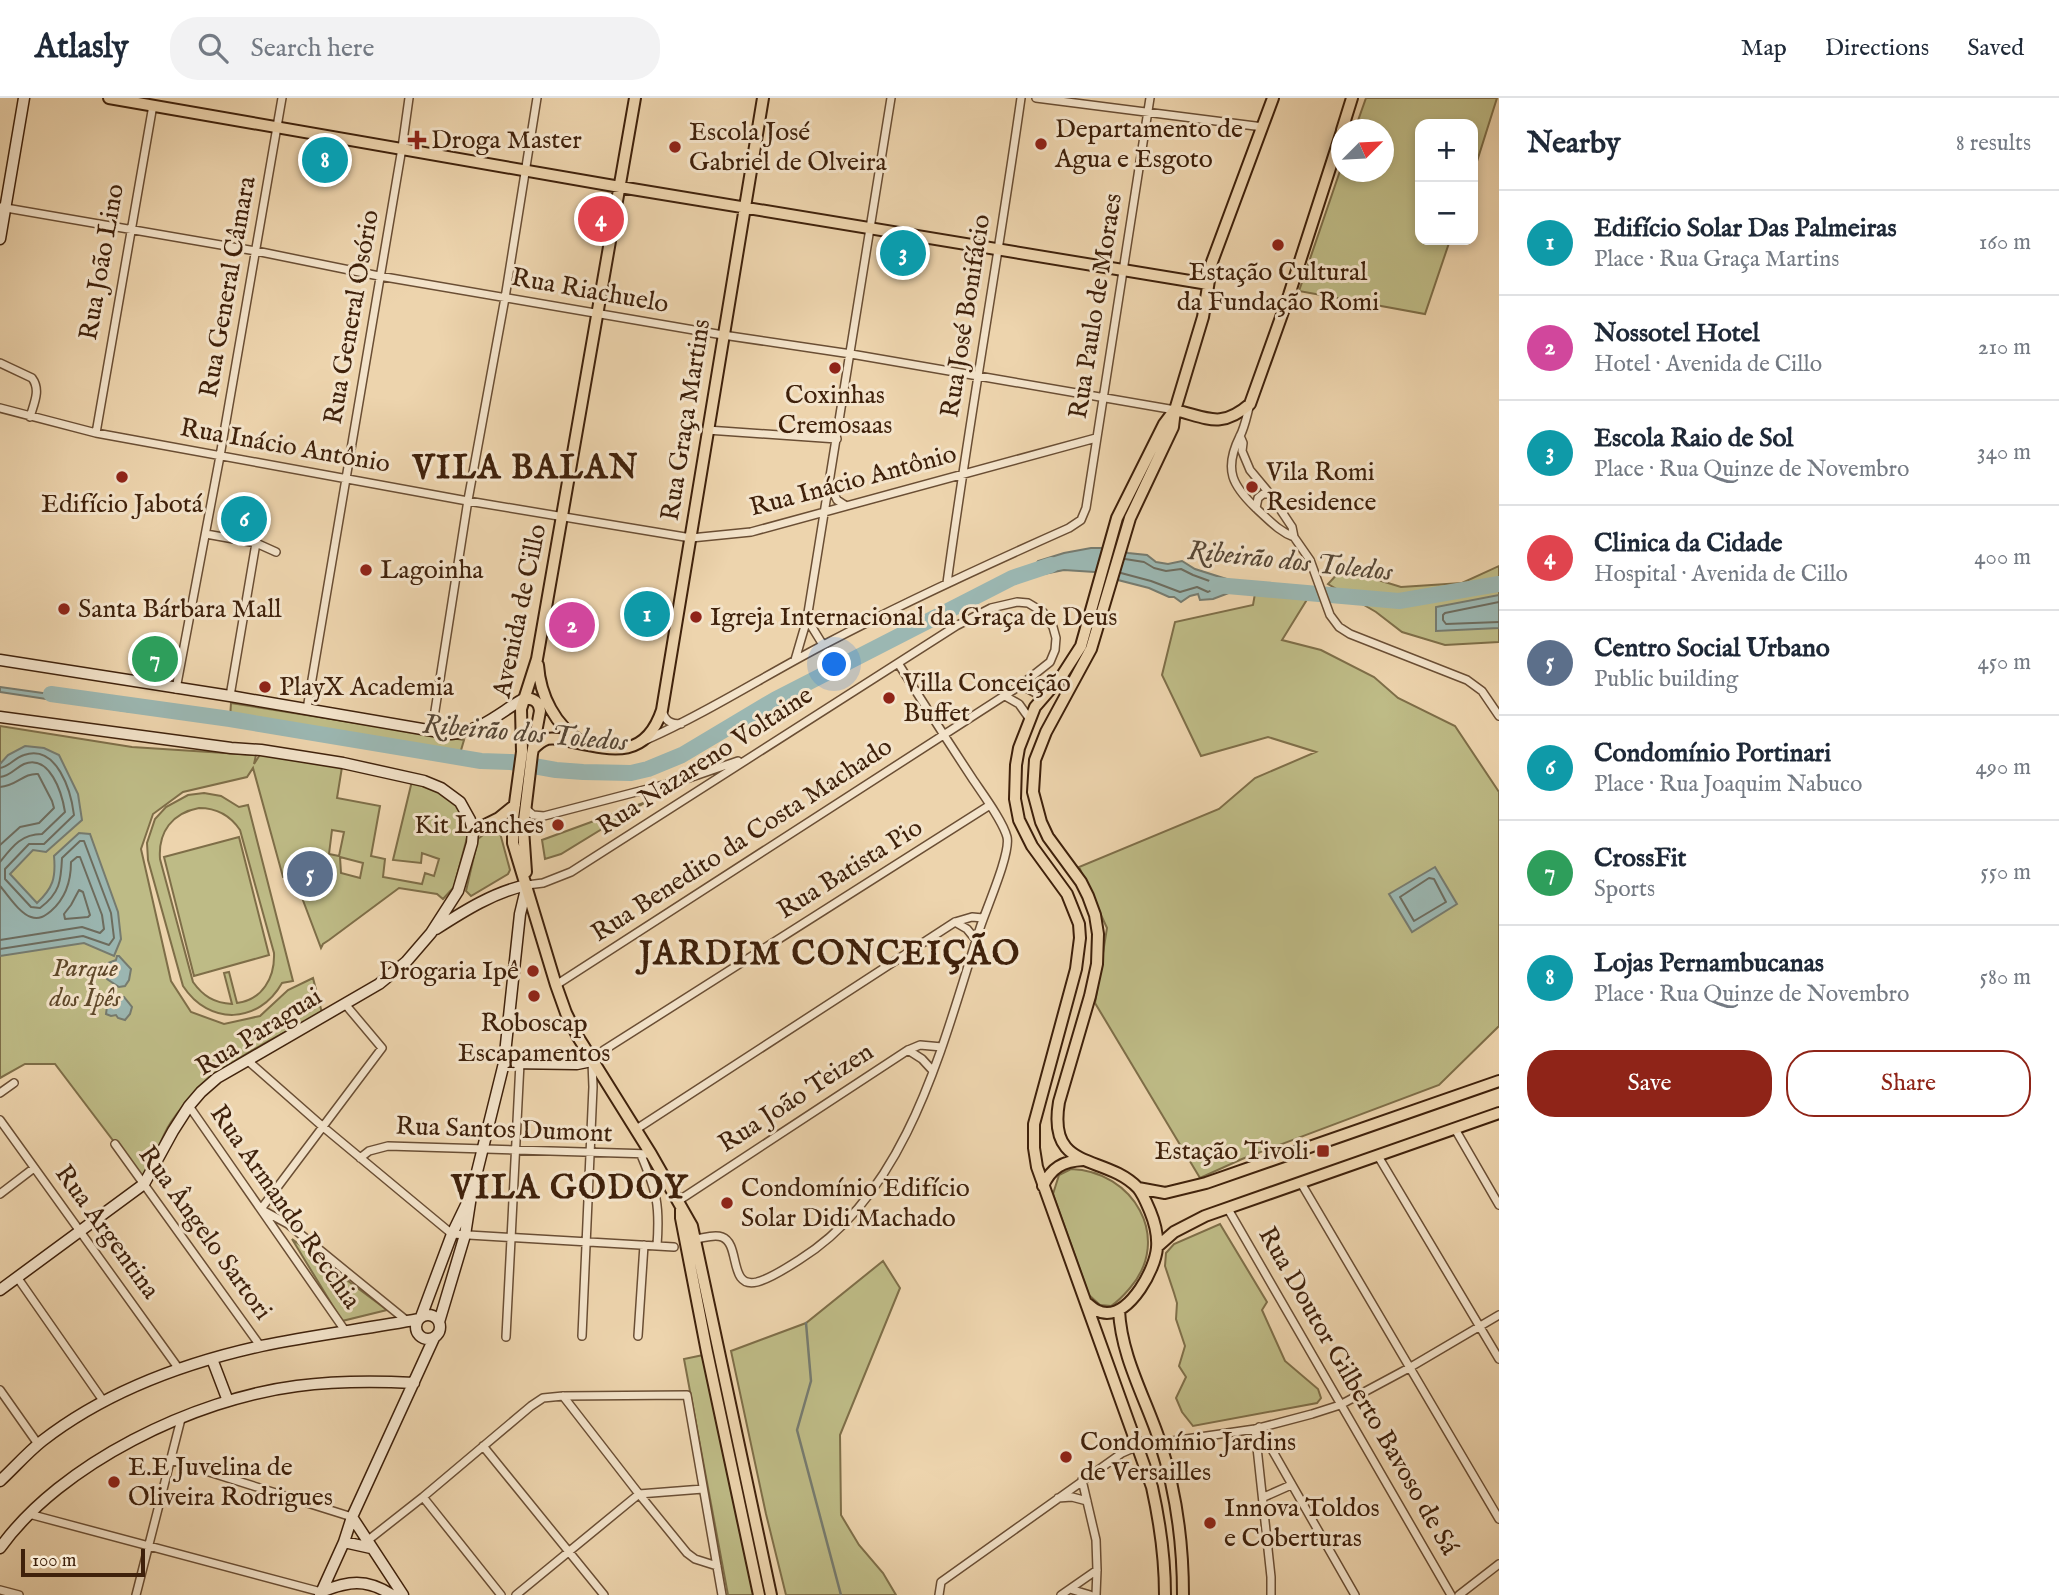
<!DOCTYPE html>
<html lang="en">
<head>
<meta charset="utf-8">
<style>
  body { margin:0; font-family:"IM FELL English",serif; background:#f2f2f3; color:#1f2937 }
  .controls { position:absolute; right:21px; top:21px; display:grid; overflow:hidden; border-radius:14px; box-shadow:0 4px 10px #0003 }
  .controls button { width:63px; height:63px; display:grid; place-items:center; padding:0; border:0; border-bottom:2px solid #e0e1e3; background:#fff; color:#1f2937; font:35px sans-serif }
  .compass { position:absolute; left:1331px; top:21px; width:63px; height:63px; border-radius:50%; background:#fff; box-shadow:0 4px 10px #0003; rotate:66deg }
  .scale { position:absolute; left:21px; bottom:18px; width:124px; box-sizing:border-box; padding-left:7px; border:4px solid #3f210b; border-top:0; font-size:19px; line-height:24px; white-space:nowrap; color:#3f210b; -webkit-text-stroke:5px #f3e3ca; paint-order:stroke }
  .you { position:absolute; left:835px; top:567px; width:24px; height:24px; margin:-18px; border:5px solid #fff; border-radius:50%; background:#1a73e8; box-shadow:0 0 0 10px #1a73e833 }
  .badge { display:grid; place-items:center; width:46px; height:46px; border-radius:50%; background:#8f2418; color:#fff; font-size:23px; font-weight:700 }
  .pin { position:absolute; translate:-50% -50%; border:4px solid #fff; box-shadow:0 2px 7px #0006 }
  .list { margin:0; padding:0; list-style:none }
  h2 { display:flex; justify-content:space-between; align-items:center; height:91px; margin:0; padding:0 28px; font-size:30px }
  h2 small { font-size:23px; font-weight:400; color:#747a83 }
  .list li { display:grid; grid-template-columns:46px 1fr auto; gap:21px; align-items:center; box-sizing:border-box; height:105px; padding:0 28px; border-top:2px solid #e0e1e3 }
  .list b { display:block; font-size:26px; white-space:nowrap }
  .list p { margin:0; font-size:23px; white-space:nowrap; color:#747a83 }
  .list em { font-size:23px; font-style:normal; color:#747a83 }
  .actions { display:flex; gap:14px; padding:21px 28px }
  .actions a { flex:1; padding:16px 0; border:2px solid #8f2418; border-radius:28px; text-align:center; font-size:24px; color:#8f2418 }
  .actions .main { background:#8f2418; color:#fff }
  .icon { flex:none; width:38px; height:38px; fill:none; stroke:currentColor; stroke-width:2; stroke-linecap:round; stroke-linejoin:round }
  .map { position:relative; flex:none; width:1499px; height:1497px; overflow:hidden }
  header { display:flex; align-items:center; gap:42px; box-sizing:border-box; height:98px; padding:0 35px; background:#fff; border-bottom:2px solid #e0e1e3 }
  header strong { font-size:33px }
  nav { display:flex; gap:38px; margin-inline-start:auto; font-size:24px }
  .search { width:490px; height:63px; background:#f2f2f3; display:flex; align-items:center; gap:18px; box-sizing:border-box; padding:0 24px; border-radius:28px; color:#747a83; font-size:26px }
  main { display:flex }
  aside { flex:1; background:#fff }
  .map>svg:first-child { display:block }
  .green { fill:#bebb86; stroke:#7e6e48; stroke-width:2; fill-rule:evenodd }
  .water { fill:#9bb7b2; stroke:#767b6f; stroke-width:2 }
  .lines { fill:none; stroke-linecap:round; stroke-linejoin:round }
  .shore { stroke:#6d6c5e; stroke-width:2 }
  .stream { stroke:#767b6f; stroke-width:2.5 }
  .river { stroke:#9bb7b2; stroke-width:16 }
  .street-casing { stroke:#6a4e34; stroke-width:10 }
  .secondary-casing { stroke:#3f210b; stroke-width:13 }
  .primary-casing { stroke:#3f210b; stroke-width:14 }
  .street { stroke:#f3e3ca; stroke-width:7 }
  .secondary { stroke:#f3e3ca; stroke-width:10 }
  .primary { stroke:#edd4ad; stroke-width:10 }
  .poi-dot { fill:#8f2418; stroke:#f3e3ca; stroke-width:2.5 }
  .labels { text-anchor:middle; dominant-baseline:central; stroke-width:6; stroke-linejoin:round; paint-order:stroke }
  .poi-label { font-size:26px; fill:#3f210b; stroke:#f3e3ca; text-anchor:start }
  .street-label { font-size:26px; fill:#3f210b; stroke:#f3e3ca }
  .park-label { font-size:26px; font-style:italic; fill:#5f482a; stroke:#f3e3ca }
  .water-label { font-size:28px; font-style:italic; fill:#564635; stroke:#f3e3ca }
  .district-label { font-size:33px; font-weight:bold; letter-spacing:2px; fill:#3f210b; stroke:#f3e3ca }
</style>
</head>
<body>
<header>
<strong>Atlasly</strong>
<div class="search"><svg class="icon" aria-label="search" viewBox="0 0 24 24"><circle cx="10" cy="10" r="6"/><path d="M15 15l6 6"/></svg>Search here</div>
<nav><a>Map</a><a>Directions</a><a>Saved</a></nav>
</header>
<main>
<div class="map">
<svg width="1499" height="1497" viewBox="0 0 1499 1497">
  <rect width="100%" height="100%" fill="#edd4ad"/>
  <filter id="stains"><feTurbulence type="fractalNoise" baseFrequency=".00286" numOctaves="4"/><feColorMatrix values="0 0 0 0 .2 0 0 0 0 .09 0 0 0 0 .02 0 0 0 .5 -.17"/></filter>
  <radialGradient id="worn" r=".72"><stop offset=".6" stop-color="#630" stop-opacity="0"/><stop offset="1" stop-color="#630" stop-opacity=".3"/></radialGradient>
  <path class="green" d="M1366,0H1497L1473,76V26H1420V142H1450L1425,216L1299,193L1341,70L1342,74H1384V32L1355,31Z
    M1499,468V544L1445,547L1402,534L1376,514L1328,486L1342,471L1401,489L1462,485Z
    M1256,490L1311,495L1282,542L1321,552L1374,579L1398,600L1455,628L1499,694V928L1439,987L1242,1061L1200,1080L1095,905L1107,830L1079,769L1219,711L1255,680L1316,654L1268,639L1201,658L1162,577L1175,524L1253,507Z
    M231,605L464,642L459,659L230,621Z
    M0,628L132,649L256,657L254,666L261,655L342,669L337,700L380,708L371,758L385,761L383,779L422,786L425,775L434,778L439,761L422,755L421,765L393,762L412,683L423,685L458,706L469,732L454,789L443,801L437,796L399,790L329,842L323,846L321,850L301,797L296,777L283,779L253,670L247,679L183,694L153,716L141,751L171,883L191,914L224,926L260,918L288,892L313,880L322,915C266,944 207,971 171,1024C159,1042 154,1065 143,1082L55,966H25L0,980ZM332,732L344,734L339,758L329,756ZM340,759L363,765L360,780L341,775Z
    M204,695L221,698L239,709L248,707L293,883L282,885C259,926 209,928 183,888L148,762L147,745L155,721L166,709L188,697ZM199,710C217,710 230,717 240,732L274,855C275,880 262,902 237,905L229,874L224,875L232,906C214,905 203,898 193,884L160,761C158,734 172,715 199,710Z
    M646,704L561,756L545,761L542,742Z
    M492,732L500,735L510,772L508,776L471,798L466,793L478,741L488,733Z
    M239,739L269,857L194,878L164,759Z
    M1071,1071C1133,1073 1173,1140 1130,1190C1124,1197 1119,1203 1111,1208L1100,1207L1089,1197L1053,1096L1059,1077Z
    M1220,1126L1267,1204L1262,1212L1285,1263L1318,1291L1321,1300L1317,1305L1193,1328L1182,1314L1176,1300L1186,1279L1179,1268L1185,1248L1176,1221L1177,1205L1174,1195L1165,1168L1166,1155L1174,1146Z
    M292,1141L387,1212L342,1223Z
    M883,1163L900,1190L840,1337L841,1417L859,1447L883,1475L896,1497H786L766,1416L731,1253L806,1225Z
    M708,1256L755,1497H728L684,1261Z"/>
  <path class="water" d="M1091,450H1117L1128,455L1147,457L1156,464L1168,466L1182,463L1195,471L1236,484L1234,493L1213,501L1200,502L1198,496L1190,498L1181,504L1174,499H1169L1149,490L1118,482L1110,475L1064,472L1039,477L1031,473L1038,463L1064,455Z
    M1499,497V530L1436,533V509Z
    M0,589L213,619L215,621L137,613L132,614L0,594Z
    M25,648L44,650L59,657L78,696L82,722L46,754L33,752L10,776L37,805C53,790 56,780 54,758L79,735L90,736L118,814L121,841L114,858L84,845L0,858V666L8,657Z
    M1435,769L1457,806L1412,834L1389,796Z
    M117,858H119L131,871L129,882L125,888L119,889L107,881L103,874L108,865L116,862Z
    M115,899H124L132,909L130,916L125,922L118,920L116,917L111,918L106,916L108,901Z"/>
  <g class="lines">
    <path class="shore" d="M1121,475L1151,483L1180,494L1197,489L1208,494L1217,489L1215,485L1193,477L1181,471L1166,473L1154,470L1144,464L1125,461
      M1499,504L1445,515L1443,517V522L1446,526L1499,524
      M0,670C9,669 14,660 24,657C57,646 71,693 74,717L44,746H29L5,771V781L31,809L40,810C60,795 61,783 62,760L80,743H84L111,815L114,840L109,847L83,838L0,851
      M0,679C11,678 15,670 24,666C50,656 62,695 65,714L42,736C21,736 12,749 0,764
      M0,689C17,688 23,675 38,676L52,703L54,710L39,725L20,729L0,747
      M1429,780L1434,781L1446,804L1414,823L1400,799Z
      M0,788C8,797 19,815 31,819C39,822 45,818 51,813C66,800 71,784 71,764L77,759H80L102,817L104,831L100,835L82,829L0,842
      M79,792L83,794L90,817L88,819L65,821L64,816L71,807Z"/>
    <path class="stream" d="M806,1225L811,1283L797,1332L841,1497"/>
    <path class="river" d="M1216,487L1399,503L1499,486
      M51,596L230,621L481,663L511,664L556,672L583,674L631,675L648,671L682,657L776,601L1012,480L1051,467"/>
    <g class="street-casing">
      <path id="street" d="M1036,0L1263,29
        M0,109L256,153L379,178L723,237L851,256L1175,312
        M0,265L32,280C41,292 34,305 30,319
        M1250,306C1247,316 1245,329 1240,338C1223,372 1232,388 1259,413C1270,423 1280,434 1294,439
        M0,310L96,335L462,402L691,440L751,434L1096,340
        M707,332L837,341
        M96,335L153,7
        M1240,338L1243,345L1242,353L1250,372L1270,396L1292,429L1294,439L1310,462L1330,517L1339,529L1350,536L1467,582L1482,593L1499,618
        M831,389L837,402L846,408
        M1256,410L1258,400L1263,396H1270
        M206,436L256,445L230,598
        M256,445L276,454
        M947,485C969,323 998,162 1021,0
        M807,521L823,547
        M795,562L807,521L891,0
        M1021,587L1043,599
        M176,591L220,358L282,0
        M1005,598L1019,606L1029,620
        M307,611L402,50L409,0
        M662,612C665,623 670,626 681,626
        M432,632L468,402L505,200L537,0
        M646,642C709,614 767,576 829,544C907,503 988,466 1069,430L1081,422L1086,410L1150,0
        M526,711L533,717L544,718L686,681L738,663
        M527,787L543,785L571,774L956,528L991,510L1017,504L1028,505L1043,514L1053,529L1056,540L1055,552L1050,564L1021,587L556,887
        M955,824L967,831L976,842
        M908,952L922,961L933,973
        M247,962L322,1028L452,1136L674,1149
        M0,995L14,985
        M189,1008L346,1234
        M0,1022L179,1271
        M1455,1031L1499,1107
        M635,1032L955,824L972,819L983,820
        M115,1046L261,1249
        M641,1057C657,1095 660,1107 657,1148
        M1378,1058L1499,1261
        M360,1060L369,1053L388,1048L651,1056
        M1301,1085L1499,1421
        M0,1096L34,1070
        M678,1103L908,952L920,947L942,949
        M261,1111L382,950L345,906
        M1228,1111L1451,1497
        M264,1113L288,1126L407,1223
        M696,1141C704,1140 714,1136 722,1139C741,1146 728,1191 757,1184C772,1180 786,1170 799,1162C909,1094 943,944 980,830C986,811 1011,755 1007,739C1003,723 982,695 972,680C947,642 922,603 898,565
        M17,1179L104,1304
        M582,1238L593,989L592,963L604,952L990,707
        M638,1238L644,1147
        M506,1239L520,965
        M0,1292L38,1346
        M563,1298L639,1396L687,1455L695,1461L717,1468
        M1259,1329L1355,1497
        M1255,1331L1271,1479V1497
        M483,1348L604,1497
        M171,1362L352,1419
        M1082,1382L1096,1442L1097,1472L1096,1497
        M423,1399L501,1497
        M1264,1399L1291,1387
        M1058,1400L1072,1399L1087,1403
        M29,1416L321,1494
        M367,1443L423,1399L531,1308L543,1300L563,1298L687,1297L722,1497
        M1070,1491L1090,1497
        M0,1492L19,1497
        M136,1497L181,1321
        M516,1497L639,1396L703,1391
        M939,1497L941,1484L1122,1355L1138,1348L1255,1331L1312,1316L1340,1307L1409,1270L1499,1217
        M1061,1497L1097,1472
        M1459,1497L1499,1466"/>
    </g>
    <g class="secondary-casing">
      <path id="secondary" d="M0,141L24,0
        M0,562L230,598L451,636C482,633 500,614 525,600
        M0,619L231,650L261,652L343,665L424,683L441,690L460,704L470,722L473,733L472,745L458,793L431,835L406,864L379,886L217,980L201,994L189,1008L173,1033L144,1086L0,1192
        M436,831C464,813 494,794 527,787L520,816L504,965L471,1098L465,1137L439,1224
        M504,965L577,966L592,963
        M416 1229a12 12 0 1 1 24 0a12 12 0 1 1-24 0Z
        M421,1219L452,1136L466,1107
        M212,1261L228,1303
        M0,1383C14,1370 27,1355 42,1343C105,1294 184,1265 261,1248C313,1237 366,1231 419,1221
        M352,1419L403,1497
        M344,1444L371,1450
        M0,1450C61,1365 195,1301 297,1288C336,1283 375,1283 414,1285
        M321,1494C348,1483 366,1480 392,1497
        M320,1497L344,1444L352,1419L434,1240"/>
    </g>
    <g class="primary-casing">
      <path id="primary" d="M109,0L620,89L1208,186
        M635,0L537,561L521,611L522,654L513,720V745L556,887L566,915L578,939L651,1056L692,1128L771,1497
        M1342,32L1352,0
        M1175,312C1208,320 1221,331 1250,306L1289,197L1342,33
        M538,567C540,597 555,628 582,644
        M525,600C534,601 539,603 540,613L532,656L523,731L526,774
        M533,651C537,647 541,643 547,641C555,639 565,642 573,644C615,653 646,660 662,612L763,0
        M473,733L499,720L515,707
        M1043,1088C1051,1070 1063,1063 1083,1062
        M1138,1090L1165,1095L1206,1085L1499,983
        M681,1111V1120L707,1254L759,1497
        M1157,1149L1174,1134L1205,1118L1499,1015
        M1088,1206C1094,1211 1099,1215 1107,1215C1131,1215 1155,1172 1157,1150C1158,1138 1155,1125 1150,1113C1147,1106 1143,1096 1138,1090C1104,1055 1047,1075 1059,1004L1090,898L1097,866L1098,836L1095,817L1088,798L1081,784L1048,739L1041,724L1033,694L1035,662L1046,634L1091,551L1130,420L1173,329L1175,312L1203,219L1212,164L1273,0
        M1119,1212C1121,1259 1146,1301 1160,1344C1176,1393 1183,1446 1183,1497
        M1165,1497C1165,1460 1160,1425 1152,1389L1037,1069L1034,1050V1026L1076,871L1080,840L1079,826L1067,796L1032,748L1019,722L1015,701L1016,667L1019,650L1035,609L1061,579L1081,548L1117,420L1164,326L1173,314"/>
    </g>
    <use href="#street" class="street"/>
    <use href="#secondary" class="secondary"/>
    <use href="#primary" class="primary"/>
  </g>
  <g class="poi-dot">
    <path d="M413.5 31.5h7v7h7v7h-7v7h-7v-7h-7v-7h7z"/>
    <circle cx="1041" cy="46" r="7"/>
    <circle cx="675" cy="49" r="7"/>
    <circle cx="1278" cy="147" r="7"/>
    <circle cx="835" cy="270" r="7"/>
    <circle cx="122" cy="379" r="7"/>
    <circle cx="1252" cy="389" r="7"/>
    <circle cx="366" cy="472" r="7"/>
    <circle cx="64" cy="511" r="7"/>
    <circle cx="696" cy="519" r="7"/>
    <circle cx="265" cy="589" r="7"/>
    <circle cx="889" cy="600" r="7"/>
    <circle cx="558" cy="727" r="7"/>
    <circle cx="533" cy="873" r="7"/>
    <circle cx="534" cy="898" r="7"/>
    <rect x="1316" y="1046" width="14" height="14" rx="3.5"/>
    <circle cx="727" cy="1105" r="7"/>
    <circle cx="1066" cy="1359" r="7"/>
    <circle cx="114" cy="1384" r="7"/>
    <circle cx="1210" cy="1425" r="7"/>
  </g>
  <g class="labels">
    <g class="poi-label">
      <text x="1055" y="31">Departamento de<tspan x="1055" dy="30">Agua e Esgoto</tspan></text>
      <text x="689" y="34">Escola José<tspan x="689" dy="30">Gabriel de Olveira</tspan></text>
      <text x="431" y="42">Droga Master</text>
      <text x="1278" y="174" text-anchor="middle">Estação Cultural<tspan x="1278" dy="30">da Fundação Romi</tspan></text>
      <text x="835" y="297" text-anchor="middle">Coxinhas<tspan x="835" dy="30">Cremosaas</tspan></text>
      <text x="1266" y="374">Vila Romi<tspan x="1266" dy="30">Residence</tspan></text>
      <text x="122" y="406" text-anchor="middle">Edifício Jabotá</text>
      <text x="380" y="472">Lagoinha</text>
      <text x="78" y="511">Santa Bárbara Mall</text>
      <text x="710" y="519">Igreja Internacional da Graça de Deus</text>
      <text x="903" y="585">Villa Conceição<tspan x="903" dy="30">Buffet</tspan></text>
      <text x="279" y="589">PlayX Academia</text>
      <text x="544" y="727" text-anchor="end">Kit Lanches</text>
      <text x="519" y="873" text-anchor="end">Drogaria Ipê</text>
      <text x="534" y="925" text-anchor="middle">Roboscap<tspan x="534" dy="30">Escapamentos</tspan></text>
      <text x="1309" y="1053" text-anchor="end">Estação Tivoli</text>
      <text x="741" y="1090">Condomínio Edifício<tspan x="741" dy="30">Solar Didi Machado</tspan></text>
      <text x="1080" y="1344">Condomínio Jardins<tspan x="1080" dy="30">de Versailles</tspan></text>
      <text x="128" y="1369">E.E Juvelina de<tspan x="128" dy="30">Oliveira Rodrigues</tspan></text>
      <text x="1224" y="1410">Innova Toldos<tspan x="1224" dy="30">e Coberturas</tspan></text>
    </g>
    <g class="street-label">
      <text transform="translate(102 164) rotate(-80)">Rua João Lino</text>
      <text transform="translate(228 189) rotate(-80)">Rua General Câmara</text>
      <text transform="translate(590 193) rotate(10)">Rua Riachuelo</text>
      <text transform="translate(1096 208) rotate(-81)">Rua Paulo de Moraes</text>
      <text transform="translate(966 218) rotate(-81)">Rua José Bonifácio</text>
      <text transform="translate(352 219) rotate(-80)">Rua General Osório</text>
      <text transform="translate(686 322) rotate(-81)">Rua Graça Martins</text>
      <text transform="translate(285 348) rotate(10)">Rua Inácio Antônio</text>
      <text transform="translate(853 383) rotate(-15)">Rua Inácio Antônio</text>
      <text transform="translate(520 513) rotate(-78)">Avenida de Cillo</text>
      <text transform="translate(705 663) rotate(-33)">Rua Nazareno Voltaine</text>
      <text transform="translate(742 742) rotate(-33)">Rua Benedito da Costa Machado</text>
      <text transform="translate(850 771) rotate(-32)">Rua Batista Pio</text>
      <text transform="translate(259 934) rotate(-32)">Rua Paraguai</text>
      <text transform="translate(796 1000) rotate(-33)">Rua João Teizen</text>
      <text transform="translate(504 1032) rotate(2)">Rua Santos Dumont</text>
      <text transform="translate(285 1109) rotate(55)">Rua Armando Recchia</text>
      <text transform="translate(107 1134) rotate(54)">Rua Argentina</text>
      <text transform="translate(205 1135) rotate(54)">Rua Ângelo Sartori</text>
      <text transform="translate(1358 1293) rotate(60)">Rua Doutor Gilberto Bavoso de Sá</text>
    </g>
    <g class="park-label">
      <text x="85" y="870">Parque<tspan x="85" dy="30">dos Ipês</tspan></text>
    </g>
    <g class="water-label">
      <text transform="translate(1290 464) rotate(6)">Ribeirão dos Toledos</text>
      <text transform="translate(525 636) rotate(5)">Ribeirão dos Toledos</text>
    </g>
    <g class="district-label">
      <text x="526" y="371">VILA BALAN</text>
      <text x="830" y="857">JARDIM CONCEIÇÃO</text>
      <text x="570" y="1091">VILA GODOY</text>
    </g>
  </g>
  <rect width="100%" height="100%" filter="url(#stains)"/>
  <rect width="100%" height="100%" fill="url(#worn)"/>
</svg>
<div class="controls">
<button>+</button>
<button>−</button>
</div>
<svg class="compass" viewBox="-18 -18 36 36"><path d="M0-13l5 13h-10z" fill="#e53935"/><path d="M0 13l5-13h-10z" fill="#747a83"/></svg>
<div class="scale">100 m</div>
<div class="you"></div>
<div class="pin badge" style="left:647px;top:516px;background:#0f9aa8">1</div>
<div class="pin badge" style="left:572px;top:527px;background:#d1479c">2</div>
<div class="pin badge" style="left:903px;top:155px;background:#0f9aa8">3</div>
<div class="pin badge" style="left:601px;top:121px;background:#e0444e">4</div>
<div class="pin badge" style="left:310px;top:776px;background:#5c6f8a">5</div>
<div class="pin badge" style="left:244px;top:421px;background:#0f9aa8">6</div>
<div class="pin badge" style="left:155px;top:561px;background:#2e9e5b">7</div>
<div class="pin badge" style="left:325px;top:62px;background:#0f9aa8">8</div>
</div>
<aside>
<h2>Nearby<small>8 results</small></h2>
<ul class="list">
<li><span class="badge" style="background:#0f9aa8">1</span><div><b>Edifício Solar Das Palmeiras</b><p>Place · Rua Graça Martins</p></div><em>160 m</em></li>
<li><span class="badge" style="background:#d1479c">2</span><div><b>Nossotel Hotel</b><p>Hotel · Avenida de Cillo</p></div><em>210 m</em></li>
<li><span class="badge" style="background:#0f9aa8">3</span><div><b>Escola Raio de Sol</b><p>Place · Rua Quinze de Novembro</p></div><em>340 m</em></li>
<li><span class="badge" style="background:#e0444e">4</span><div><b>Clinica da Cidade</b><p>Hospital · Avenida de Cillo</p></div><em>400 m</em></li>
<li><span class="badge" style="background:#5c6f8a">5</span><div><b>Centro Social Urbano</b><p>Public building</p></div><em>450 m</em></li>
<li><span class="badge" style="background:#0f9aa8">6</span><div><b>Condomínio Portinari</b><p>Place · Rua Joaquim Nabuco</p></div><em>490 m</em></li>
<li><span class="badge" style="background:#2e9e5b">7</span><div><b>CrossFit</b><p>Sports</p></div><em>550 m</em></li>
<li><span class="badge" style="background:#0f9aa8">8</span><div><b>Lojas Pernambucanas</b><p>Place · Rua Quinze de Novembro</p></div><em>580 m</em></li>
</ul>
<div class="actions"><a class="main">Save</a><a>Share</a></div>
</aside>
</main>
</body>
</html>
